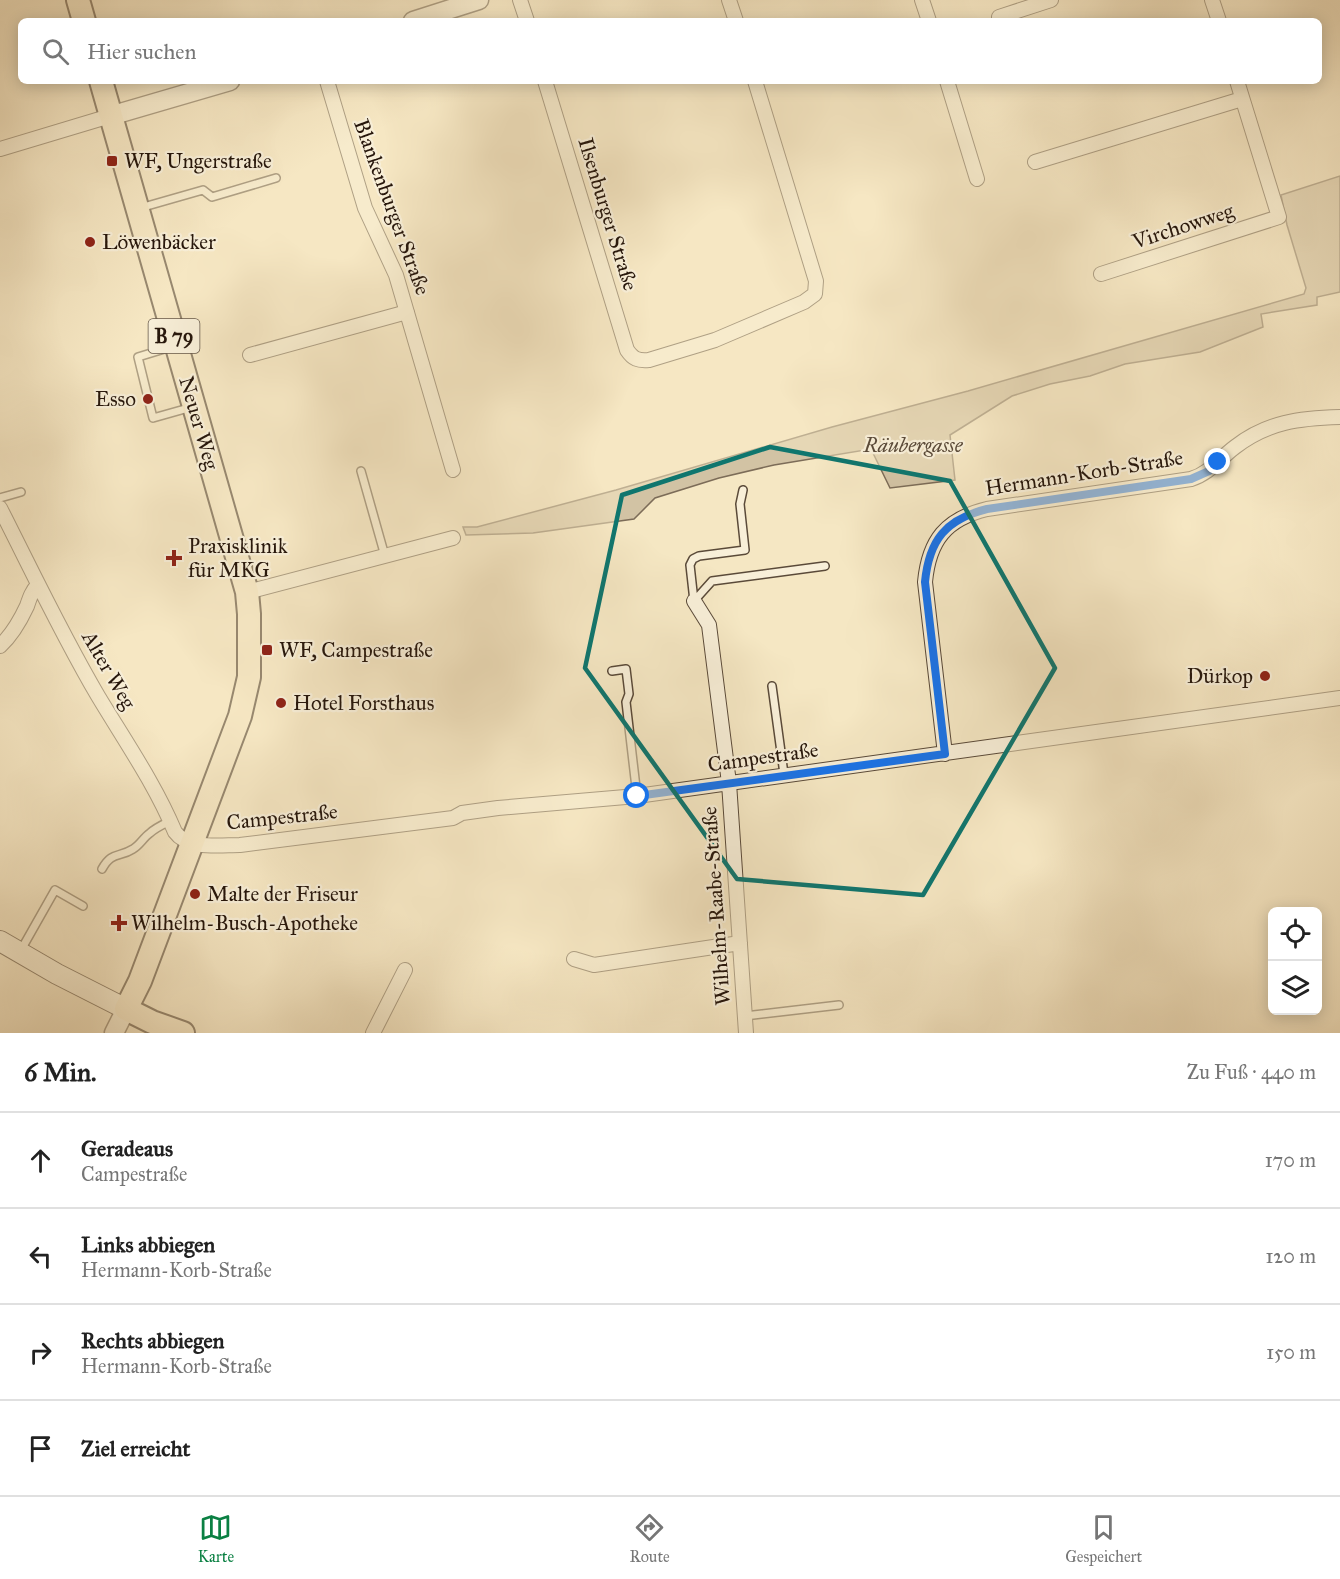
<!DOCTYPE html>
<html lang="de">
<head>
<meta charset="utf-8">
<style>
  body { margin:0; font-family:"IM FELL Great Primer",serif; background:#f2f2f2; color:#222 }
  .controls { position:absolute; right:18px; bottom:18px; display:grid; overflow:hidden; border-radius:9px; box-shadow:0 3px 15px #0003 }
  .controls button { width:54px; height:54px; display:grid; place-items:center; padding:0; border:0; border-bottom:2px solid #e0e0e0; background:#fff; color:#222; font:30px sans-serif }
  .stop { position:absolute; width:18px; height:18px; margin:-14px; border:4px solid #1a73e8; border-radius:50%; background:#fff }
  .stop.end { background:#1a73e8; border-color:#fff; box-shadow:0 2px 6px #0008 }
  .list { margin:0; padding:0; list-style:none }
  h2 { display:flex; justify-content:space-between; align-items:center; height:78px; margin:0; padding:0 24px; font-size:26px }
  h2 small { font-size:20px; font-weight:400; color:#767676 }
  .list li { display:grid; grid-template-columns:39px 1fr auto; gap:18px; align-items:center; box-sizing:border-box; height:96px; padding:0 24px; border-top:2px solid #e0e0e0 }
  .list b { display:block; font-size:22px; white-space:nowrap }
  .list p { margin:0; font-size:20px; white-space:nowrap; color:#767676 }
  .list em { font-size:20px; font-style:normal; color:#767676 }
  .icon { flex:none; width:33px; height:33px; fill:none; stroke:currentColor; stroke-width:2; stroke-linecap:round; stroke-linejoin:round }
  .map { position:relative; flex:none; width:1340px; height:1033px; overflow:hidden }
  .search { position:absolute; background:#fff; box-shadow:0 3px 15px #0003; left:18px; right:18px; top:18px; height:66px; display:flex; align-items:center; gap:15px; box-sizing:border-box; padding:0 21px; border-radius:9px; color:#767676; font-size:22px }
  .sheet { height:462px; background:#fff }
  nav { display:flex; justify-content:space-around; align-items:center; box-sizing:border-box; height:84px; border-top:2px solid #e0e0e0; background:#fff; font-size:16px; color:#767676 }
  nav a { display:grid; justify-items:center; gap:3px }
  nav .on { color:#0b8043 }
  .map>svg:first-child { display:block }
  .green { fill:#d2c3a4; stroke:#7c6c58; stroke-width:1.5 }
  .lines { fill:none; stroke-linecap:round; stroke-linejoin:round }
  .service-casing { stroke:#5a4a39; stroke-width:10 }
  .minor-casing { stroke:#5a4a39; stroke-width:16 }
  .tertiary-casing { stroke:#5a4a39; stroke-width:21 }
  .secondary-casing { stroke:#26160b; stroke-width:22 }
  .primary-casing { stroke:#26160b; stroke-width:26 }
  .service { stroke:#f8efd8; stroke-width:7 }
  .minor { stroke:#f8efd8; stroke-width:14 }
  .tertiary { stroke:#f8efd8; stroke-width:18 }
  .secondary { stroke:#f8efd8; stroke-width:20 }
  .primary { stroke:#f5e7c3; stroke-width:22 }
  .route { stroke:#1a73e8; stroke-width:8 }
  .marked { fill:none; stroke:#0f766e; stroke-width:4.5; stroke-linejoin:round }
  .poi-dot { fill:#8f2418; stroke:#f8efd8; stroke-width:2 }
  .labels { text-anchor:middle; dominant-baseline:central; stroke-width:4.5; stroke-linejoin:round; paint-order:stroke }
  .shield { fill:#f8efd8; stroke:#655748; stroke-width:1.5 }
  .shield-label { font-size:20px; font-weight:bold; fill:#26160b }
  .poi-label { font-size:21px; fill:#26160b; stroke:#f8efd8; text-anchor:start }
  .street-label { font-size:21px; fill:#26160b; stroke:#f8efd8 }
  .park-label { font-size:21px; font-style:italic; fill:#5a4a39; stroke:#f8efd8 }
</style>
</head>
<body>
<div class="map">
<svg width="1340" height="1033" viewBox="0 0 1340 1033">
  <rect width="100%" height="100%" fill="#f5e7c3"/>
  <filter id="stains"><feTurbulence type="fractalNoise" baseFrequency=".00333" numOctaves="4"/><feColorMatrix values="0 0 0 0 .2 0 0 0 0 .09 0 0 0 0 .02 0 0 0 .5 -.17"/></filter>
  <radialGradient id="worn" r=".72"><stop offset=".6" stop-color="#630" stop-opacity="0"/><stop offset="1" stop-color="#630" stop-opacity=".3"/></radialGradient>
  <path class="green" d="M1340,176V292L1317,297V305L1261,314L1263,327L1200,352L1125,364L1090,376L1050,384L1012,396L950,435L955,480L890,488L871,449L774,465L719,478L655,498L634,519L533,533L466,535L463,527H477L616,490L832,427L968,391L1304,294L1306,288L1287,225L1281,195Z"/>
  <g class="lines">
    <g class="service-casing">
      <path id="service" d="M140,208L203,190L212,197L276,178
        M174,346L138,357L153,418L192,407
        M361,471L385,556
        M0,498L21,492
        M694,601L690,565L693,559L699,556L745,550L740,504L743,490
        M694,601L712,581L825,566
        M612,671L626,669L629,694L626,702L637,796
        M772,686L784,774
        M102,869C112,851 119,858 133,849C140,845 143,838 150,833C155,828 164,824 170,821
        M21,950L55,890L83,906
        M745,1016L839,1005"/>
    </g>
    <g class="minor-casing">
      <path id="minor" d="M520,0L527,21
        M729,0L736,21
        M922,0L929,21
        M1212,0L1219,21
        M999,17L1051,0
        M327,81L365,208L396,275L453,470
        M545,81L627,350C633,359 638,361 649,360L715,340L804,302L815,294L816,281L755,81
        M947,81L977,179
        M0,149L110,116
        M1035,162L1242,99
        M1101,274L1279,217L1237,81
        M250,355L407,312
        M0,508C32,571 62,635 98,696C125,741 155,784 175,832C188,850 220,845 240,845L453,818L462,813L498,808L637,796L1340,698
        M247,592L453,538
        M694,601L709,625L729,783L746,1033
        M0,646C12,635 20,621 27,606C30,597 32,591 38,585
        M945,754L925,582C929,540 946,519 987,509L1191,479C1210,473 1219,459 1235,447C1267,422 1300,418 1340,417
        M574,959L594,965L740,943
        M373,1033L405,970"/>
    </g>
    <g class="tertiary-casing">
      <path id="tertiary" d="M413,21L479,0
        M110,116L230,81
        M114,1033L126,1009"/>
    </g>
    <g class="secondary-casing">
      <path id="secondary" d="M0,941L57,974L126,1009"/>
    </g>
    <g class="primary-casing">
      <path id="primary" d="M78,0L84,21
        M101,81L247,592L249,614V677L240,716L140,981L126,1009L152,1022L183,1033"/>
    </g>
    <use href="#service" class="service"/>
    <use href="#minor" class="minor"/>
    <use href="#tertiary" class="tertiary"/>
    <use href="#secondary" class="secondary"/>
    <use href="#primary" class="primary"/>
  </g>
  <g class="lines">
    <path class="route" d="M637,796L945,754L925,582C929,540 946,519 987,509L1191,479L1209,471L1218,462"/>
  </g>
  <path d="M0 0H1340V1033H0ZM770,447L950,481L1055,668L923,895L737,879L585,668L622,495Z" fill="#f5e7c3" fill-opacity=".55" fill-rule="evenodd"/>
  <path class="marked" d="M770,447L950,481L1055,668L923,895L737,879L585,668L622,495Z"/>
  <g class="poi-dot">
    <rect x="106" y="155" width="12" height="12" rx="3"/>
    <circle cx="90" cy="242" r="6"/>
    <circle cx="148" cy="399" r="6"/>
    <path d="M171 549h6v6h6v6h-6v6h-6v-6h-6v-6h6z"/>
    <rect x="261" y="644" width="12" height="12" rx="3"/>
    <circle cx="1265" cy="676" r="6"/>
    <circle cx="281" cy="703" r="6"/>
    <circle cx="195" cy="894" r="6"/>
    <path d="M116 914h6v6h6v6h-6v6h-6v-6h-6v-6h6z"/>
  </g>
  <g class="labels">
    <rect class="shield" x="148.5" y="319" width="51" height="34" rx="4.5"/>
    <g class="shield-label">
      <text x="174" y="336">B 79</text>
    </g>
    <g class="poi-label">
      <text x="124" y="161">WF, Ungerstraße</text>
      <text x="102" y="242">Löwenbäcker</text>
      <text x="136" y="399" text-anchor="end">Esso</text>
      <text x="188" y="546">Praxisklinik<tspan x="188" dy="24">für MKG</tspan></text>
      <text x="279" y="650">WF, Campestraße</text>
      <text x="1253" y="676" text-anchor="end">Dürkop</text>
      <text x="293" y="703">Hotel Forsthaus</text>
      <text x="207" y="894">Malte der Friseur</text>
      <text x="131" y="923">Wilhelm-Busch-Apotheke</text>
    </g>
    <g class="street-label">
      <text transform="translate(392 207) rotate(70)">Blankenburger Straße</text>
      <text transform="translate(608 214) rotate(73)">Ilsenburger Straße</text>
      <text transform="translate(1183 226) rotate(-18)">Virchowweg</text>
      <text transform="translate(199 423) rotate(74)">Neuer Weg</text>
      <text transform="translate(1084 473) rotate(-9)">Hermann-Korb-Straße</text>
      <text transform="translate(109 670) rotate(60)">Alter Weg</text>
      <text transform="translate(763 757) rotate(-8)">Campestraße</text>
      <text transform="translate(282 817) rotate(-6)">Campestraße</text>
      <text transform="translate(716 906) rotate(-94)">Wilhelm-Raabe-Straße</text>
    </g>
    <g class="park-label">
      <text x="913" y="445">Räubergasse</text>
    </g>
  </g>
  <rect width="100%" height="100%" filter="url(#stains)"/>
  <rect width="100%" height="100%" fill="url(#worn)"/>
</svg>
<div class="controls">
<button><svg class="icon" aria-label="locate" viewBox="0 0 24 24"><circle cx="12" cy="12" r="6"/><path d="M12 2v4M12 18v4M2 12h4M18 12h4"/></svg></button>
<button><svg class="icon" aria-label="layers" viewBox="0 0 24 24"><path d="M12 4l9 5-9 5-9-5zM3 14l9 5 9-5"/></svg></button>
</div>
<div class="stop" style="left:637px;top:796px"></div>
<div class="stop end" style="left:1218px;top:462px"></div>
<div class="search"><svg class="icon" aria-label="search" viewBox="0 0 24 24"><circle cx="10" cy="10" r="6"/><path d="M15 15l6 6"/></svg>Hier suchen</div>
</div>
<section class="sheet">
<h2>6 Min.<small>Zu Fuß · 440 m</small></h2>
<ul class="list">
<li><svg class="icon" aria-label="ahead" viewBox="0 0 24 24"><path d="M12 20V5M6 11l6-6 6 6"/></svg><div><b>Geradeaus</b><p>Campestraße</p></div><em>170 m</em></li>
<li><svg class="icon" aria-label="left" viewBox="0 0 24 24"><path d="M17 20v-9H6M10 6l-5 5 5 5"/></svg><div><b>Links abbiegen</b><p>Hermann-Korb-Straße</p></div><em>120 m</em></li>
<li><svg class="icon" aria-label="right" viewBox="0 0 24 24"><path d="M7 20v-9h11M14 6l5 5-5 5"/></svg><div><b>Rechts abbiegen</b><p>Hermann-Korb-Straße</p></div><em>150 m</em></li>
<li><svg class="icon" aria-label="arrive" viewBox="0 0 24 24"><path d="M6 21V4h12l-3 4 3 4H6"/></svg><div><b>Ziel erreicht</b></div></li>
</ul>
</section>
<nav>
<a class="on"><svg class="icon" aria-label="map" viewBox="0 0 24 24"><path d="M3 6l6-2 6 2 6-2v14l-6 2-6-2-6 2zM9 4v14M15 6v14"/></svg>Karte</a>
<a><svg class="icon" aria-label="directions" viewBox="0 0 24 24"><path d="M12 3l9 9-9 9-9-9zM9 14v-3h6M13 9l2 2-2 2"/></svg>Route</a>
<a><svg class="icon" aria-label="saved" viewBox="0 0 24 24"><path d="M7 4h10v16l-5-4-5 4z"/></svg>Gespeichert</a>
</nav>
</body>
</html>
